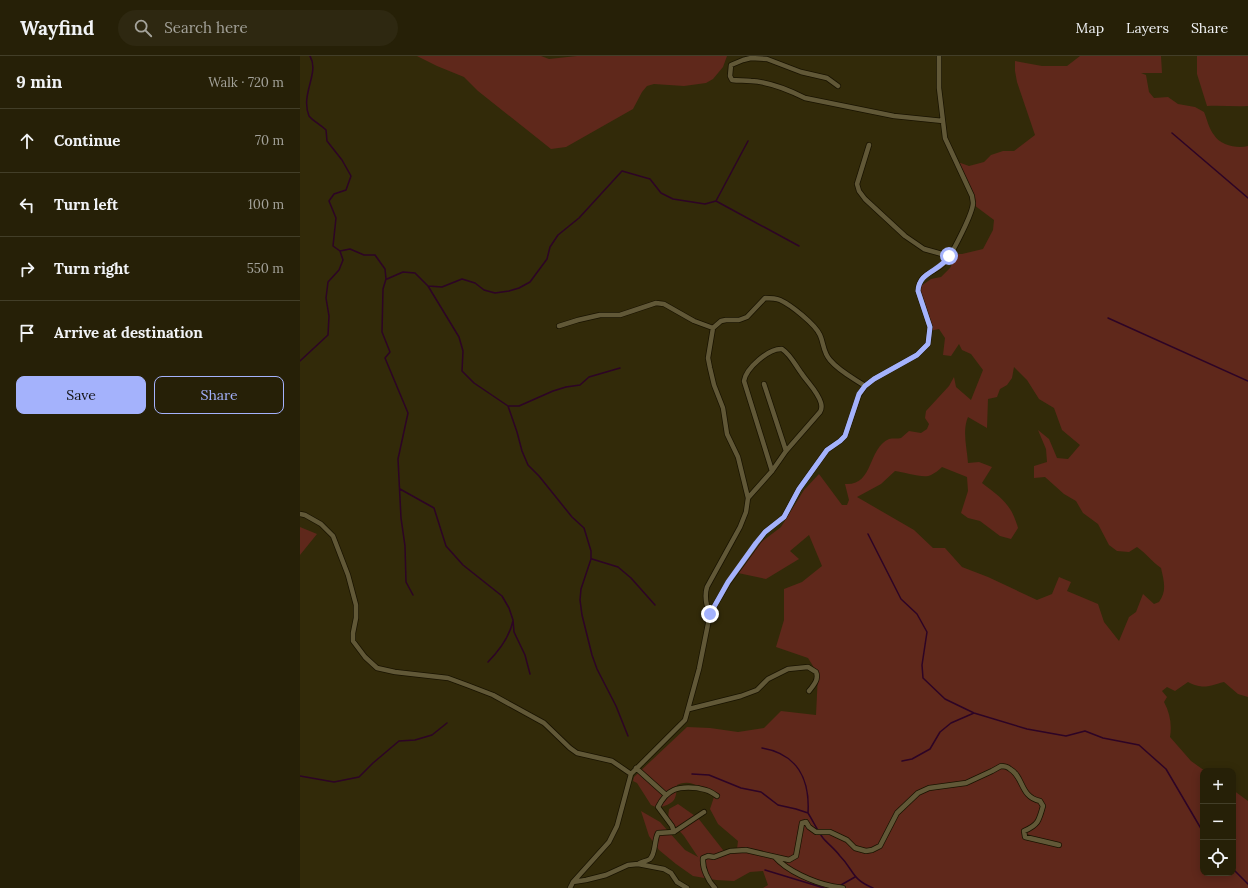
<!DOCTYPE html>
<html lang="en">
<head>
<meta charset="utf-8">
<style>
  body { margin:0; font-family:Lora,serif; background:#2e2811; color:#f1f3f6 }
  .controls { position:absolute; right:12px; bottom:12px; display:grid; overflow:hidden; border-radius:8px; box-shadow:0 2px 10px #0003 }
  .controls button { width:36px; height:36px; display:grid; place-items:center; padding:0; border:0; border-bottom:1px solid #423e28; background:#262007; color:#f1f3f6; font:20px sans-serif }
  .stop { position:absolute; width:12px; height:12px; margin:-9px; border:3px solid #a4b2fc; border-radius:50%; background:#fff }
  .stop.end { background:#a4b2fc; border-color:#fff; box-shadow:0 1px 4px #0008 }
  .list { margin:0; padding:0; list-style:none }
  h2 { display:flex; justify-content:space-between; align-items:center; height:52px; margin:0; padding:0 16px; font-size:17px }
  h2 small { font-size:13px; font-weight:400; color:#a4a39b }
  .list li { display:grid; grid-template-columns:26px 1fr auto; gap:12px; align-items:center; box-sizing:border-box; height:64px; padding:0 16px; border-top:1px solid #423e28 }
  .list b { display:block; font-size:15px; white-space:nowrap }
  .list em { font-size:13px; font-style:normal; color:#a4a39b }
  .actions { display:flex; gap:8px; padding:12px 16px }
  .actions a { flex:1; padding:9px 0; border:1px solid #a4b2fc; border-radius:8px; text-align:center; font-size:14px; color:#a4b2fc }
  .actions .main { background:#a4b2fc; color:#111 }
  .icon { flex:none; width:22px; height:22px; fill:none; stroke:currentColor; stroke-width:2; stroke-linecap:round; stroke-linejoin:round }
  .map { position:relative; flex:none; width:948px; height:832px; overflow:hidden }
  header { display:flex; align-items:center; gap:24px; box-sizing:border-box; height:56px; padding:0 20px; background:#262007; border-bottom:1px solid #423e28 }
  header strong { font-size:19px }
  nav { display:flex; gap:22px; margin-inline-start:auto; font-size:14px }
  .search { width:280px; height:36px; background:#2e2811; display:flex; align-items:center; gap:10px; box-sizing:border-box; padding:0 14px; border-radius:22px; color:#a4a39b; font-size:15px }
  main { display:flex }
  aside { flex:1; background:#262007 }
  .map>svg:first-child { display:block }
  .green { fill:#5f281b; fill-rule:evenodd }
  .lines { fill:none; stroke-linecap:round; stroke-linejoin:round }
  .stream { stroke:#2d0426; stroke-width:1.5 }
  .minor-casing { stroke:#191300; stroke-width:6 }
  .minor { stroke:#615837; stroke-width:4.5 }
  .route { stroke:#a4b2fc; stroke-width:5 }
</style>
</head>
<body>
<header>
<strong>Wayfind</strong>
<div class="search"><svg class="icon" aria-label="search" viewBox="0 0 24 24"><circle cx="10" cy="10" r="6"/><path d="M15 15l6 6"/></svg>Search here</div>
<nav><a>Map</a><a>Layers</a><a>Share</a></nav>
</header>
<main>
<aside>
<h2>9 min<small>Walk · 720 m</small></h2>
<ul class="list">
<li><svg class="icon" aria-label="ahead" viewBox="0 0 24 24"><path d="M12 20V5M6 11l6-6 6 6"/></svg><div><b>Continue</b></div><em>70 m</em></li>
<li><svg class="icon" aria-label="left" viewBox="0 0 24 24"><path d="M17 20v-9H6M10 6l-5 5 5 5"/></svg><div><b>Turn left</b></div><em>100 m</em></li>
<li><svg class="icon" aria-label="right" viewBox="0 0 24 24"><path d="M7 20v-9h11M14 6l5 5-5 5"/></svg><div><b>Turn right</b></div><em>550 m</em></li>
<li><svg class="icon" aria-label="arrive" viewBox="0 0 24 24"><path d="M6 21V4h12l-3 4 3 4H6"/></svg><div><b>Arrive at destination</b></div></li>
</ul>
<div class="actions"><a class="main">Save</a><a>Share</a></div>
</aside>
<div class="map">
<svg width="948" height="832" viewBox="0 0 948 832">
  <rect width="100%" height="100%" fill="#322a09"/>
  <path class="green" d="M117,0H241L249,3L277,0H427L423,11L413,23L406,27L384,30L354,28L347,30L342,36L333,53L266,91L251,93L178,35L164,21L137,10Z
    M780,0H861L862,17H841L846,19L849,36L854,42L868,41L878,48L895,51L904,56C907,63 909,73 914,79C920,89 937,93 948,90V641L938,638L924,626C908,630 904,634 888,626L875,635L867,631L862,635L867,641L864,646C870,657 872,669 870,681L891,705L905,715H903V817H933V734L948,745V832H463L468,829L463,815L450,816L434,825L416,824L393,820L376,808L359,794L349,780L341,755L360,766L385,794L398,801L384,780L368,762L369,753L378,748L398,762L423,794L430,796L437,793L438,785L418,768L410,753L414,741C401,733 392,722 377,729C376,746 374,747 358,752L351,749L337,727L333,725L334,721L387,671L410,672L438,676L464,672L481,655L516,659L518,618L508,602L476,591L484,564V533L502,526L522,510L509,479L490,495L499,503L466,523L438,517L456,490L481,471L504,434L519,418L542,449H547L549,444L545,428C574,430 567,393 589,383C592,382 598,383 601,382L609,375L621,377L627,373L629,368L625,362L626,355L649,330L654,321L656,331L671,344L683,314L671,298L662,294L659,288L651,300L643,299L645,282L639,273L629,275L620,249L618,239L621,230L631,223L641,221L650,212L657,198H662L683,193L693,174L694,164L674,149L655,105L669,110L684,106L691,99L703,95H714L735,79L717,26L715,15V5L742,10H767ZM714,311L727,324L739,343L754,352L762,374L780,389L768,403L757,402L749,383L738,374L746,393L747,406L734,410V422L745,421L764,438L776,445L783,457L798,468L809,489L817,495L829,496L837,491C846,497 852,506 861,512C864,525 867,535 859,546L854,548L843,538L836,556L829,561L819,585L804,566L798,548L767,535L771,526L759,521L752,538L737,544L688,521L662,511L645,492H633L614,474L557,441L581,428L595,415C605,416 624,423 631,419C635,417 639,414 642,411L667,421L668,435L661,457L668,462L680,465L700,480L711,483L718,472C711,447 701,442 682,427L692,411L679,406L668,407C667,392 662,375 668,361L687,372L688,343L697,341L700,333L707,329L712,322Z
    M897,0H948V50C934,51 921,49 907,50L897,18Z
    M0,471L17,478L0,499Z"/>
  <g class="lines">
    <path class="stream" d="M10,0C20,17 0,38 9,60C13,65 21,69 26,74L27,85L42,104L51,120L46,134L34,138L29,145L36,162L33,190L40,195L50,193L64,199H75L85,213L86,223L83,233L82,276L90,296L85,302L108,357L98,403L101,462L105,490L106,526L113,539
      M872,77L948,142
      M416,145L499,190
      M87,223L103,216L115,217L128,230L159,281L163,295L162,315L174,327L208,350L217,376L222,395L228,409L239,420L272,461L284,472L291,495V503L281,533L280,544L282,559L292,599L297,613L316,650L328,680
      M128,230L142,231L162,223L175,227L184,234L195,237L209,235L219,232L230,226L247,203L250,191L258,179L279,162L322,115L350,123L361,137L373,143L405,148L416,145L448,85
      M808,262L948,325
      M0,305L28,279L29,260L26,242L28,226L39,214L43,204L40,195
      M209,350H219L253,335L266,331L280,329L289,321L320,312
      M100,433L134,452L146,490L163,509L202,540L209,552L213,564L214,576L225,599L230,618
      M568,478L601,543L617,558L627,576L622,609L623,622L645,643L674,657L727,673L766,680L785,675L803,682L839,689L866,713L903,776
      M292,503L318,511L331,522L355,549
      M188,606C200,594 209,582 213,565
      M462,692C497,698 510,723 508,757
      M602,705L612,703L630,693L640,676L651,667L674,657
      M392,718L409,719L441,732L461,736L478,749L496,753L508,757C513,765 517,774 523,782C528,788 535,793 540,800C554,814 551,823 573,832
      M0,720L34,726L59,721L73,707L99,685L115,684L132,679L147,667
      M933,813L948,828
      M465,814L524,832
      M541,829L555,821"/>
    <g class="minor-casing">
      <path id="minor" d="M538,30L527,22L501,16L467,3L451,2L443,4L431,9L430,20L432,24C439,25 445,24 451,25C470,26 489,34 505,42L594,60L643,65
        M569,89L557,128L559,135L565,143L605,180L624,193L649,200
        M259,270L278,264L300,259H320L356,247L364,248L394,265L413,272L421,265L426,264H439L447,261L465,242C470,242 475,242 480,244C491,249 515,268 520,279C524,288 523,296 530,304C539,315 553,322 565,330
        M464,328L486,395
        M448,442L472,415L486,395L520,356C522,353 522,351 521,347C518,336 508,327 502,318C495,309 491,299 482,293C469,292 446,312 444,325L472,415
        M0,458L5,459L21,468L33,480L48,519L56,549V562L53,577V585L65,601L77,612L95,616L148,622L167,629L193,639L244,667L270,692L277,697L312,705L331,718
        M410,558C406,549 404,541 407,531L440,471L446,456L448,442L438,401L427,378L423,352L414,329L410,312L408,302L413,272
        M389,653L441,640L457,634L468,623L488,613L508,611L516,616C519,623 514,629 509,635
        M336,712L366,739
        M374,776L372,770L358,751C367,733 378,730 397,732C406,734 409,734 417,740
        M475,801C487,815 513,826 531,830C535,831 539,831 543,832
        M338,808C341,806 347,805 350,803C356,797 354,784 358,777L374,776L404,756
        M273,826L286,824L306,819L328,809L338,808L364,813L371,817L377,826L387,832
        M270,832L273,826L309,786L317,770L331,718L385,664L399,613L410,558L428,527L465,476L484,461L499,433L527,394L540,385L545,380L559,339L565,330L574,323L617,299L628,288L630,271L618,235C619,215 636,218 646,205C653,196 673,157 673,147C673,146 672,141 672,140L645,82L639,32V0
        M415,832C408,825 402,812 403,802L408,800L414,801L430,795L446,794L489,804L496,800L502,767L506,766L509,771L516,776H530L547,784L555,792L566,795L572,794L580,790L597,757L618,737L629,732L666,727L692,715L701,710C703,710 708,711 710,713C724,721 720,741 740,745L743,750C739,765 738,769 724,775L725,781L759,789"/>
    </g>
    <use href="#minor" class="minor"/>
  </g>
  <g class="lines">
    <path class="route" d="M410,558L428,526L456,487L465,476L484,461L499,433L527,394L540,385L545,380L559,338L565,330L574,323L617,299L628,288L630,271L618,235C619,215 640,216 649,200"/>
  </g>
</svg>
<div class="controls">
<button>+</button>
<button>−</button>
<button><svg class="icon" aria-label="locate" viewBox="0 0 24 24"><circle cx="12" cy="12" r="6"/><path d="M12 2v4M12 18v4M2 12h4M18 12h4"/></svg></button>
</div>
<div class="stop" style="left:649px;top:200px"></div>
<div class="stop end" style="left:410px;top:558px"></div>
</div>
</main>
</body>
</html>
